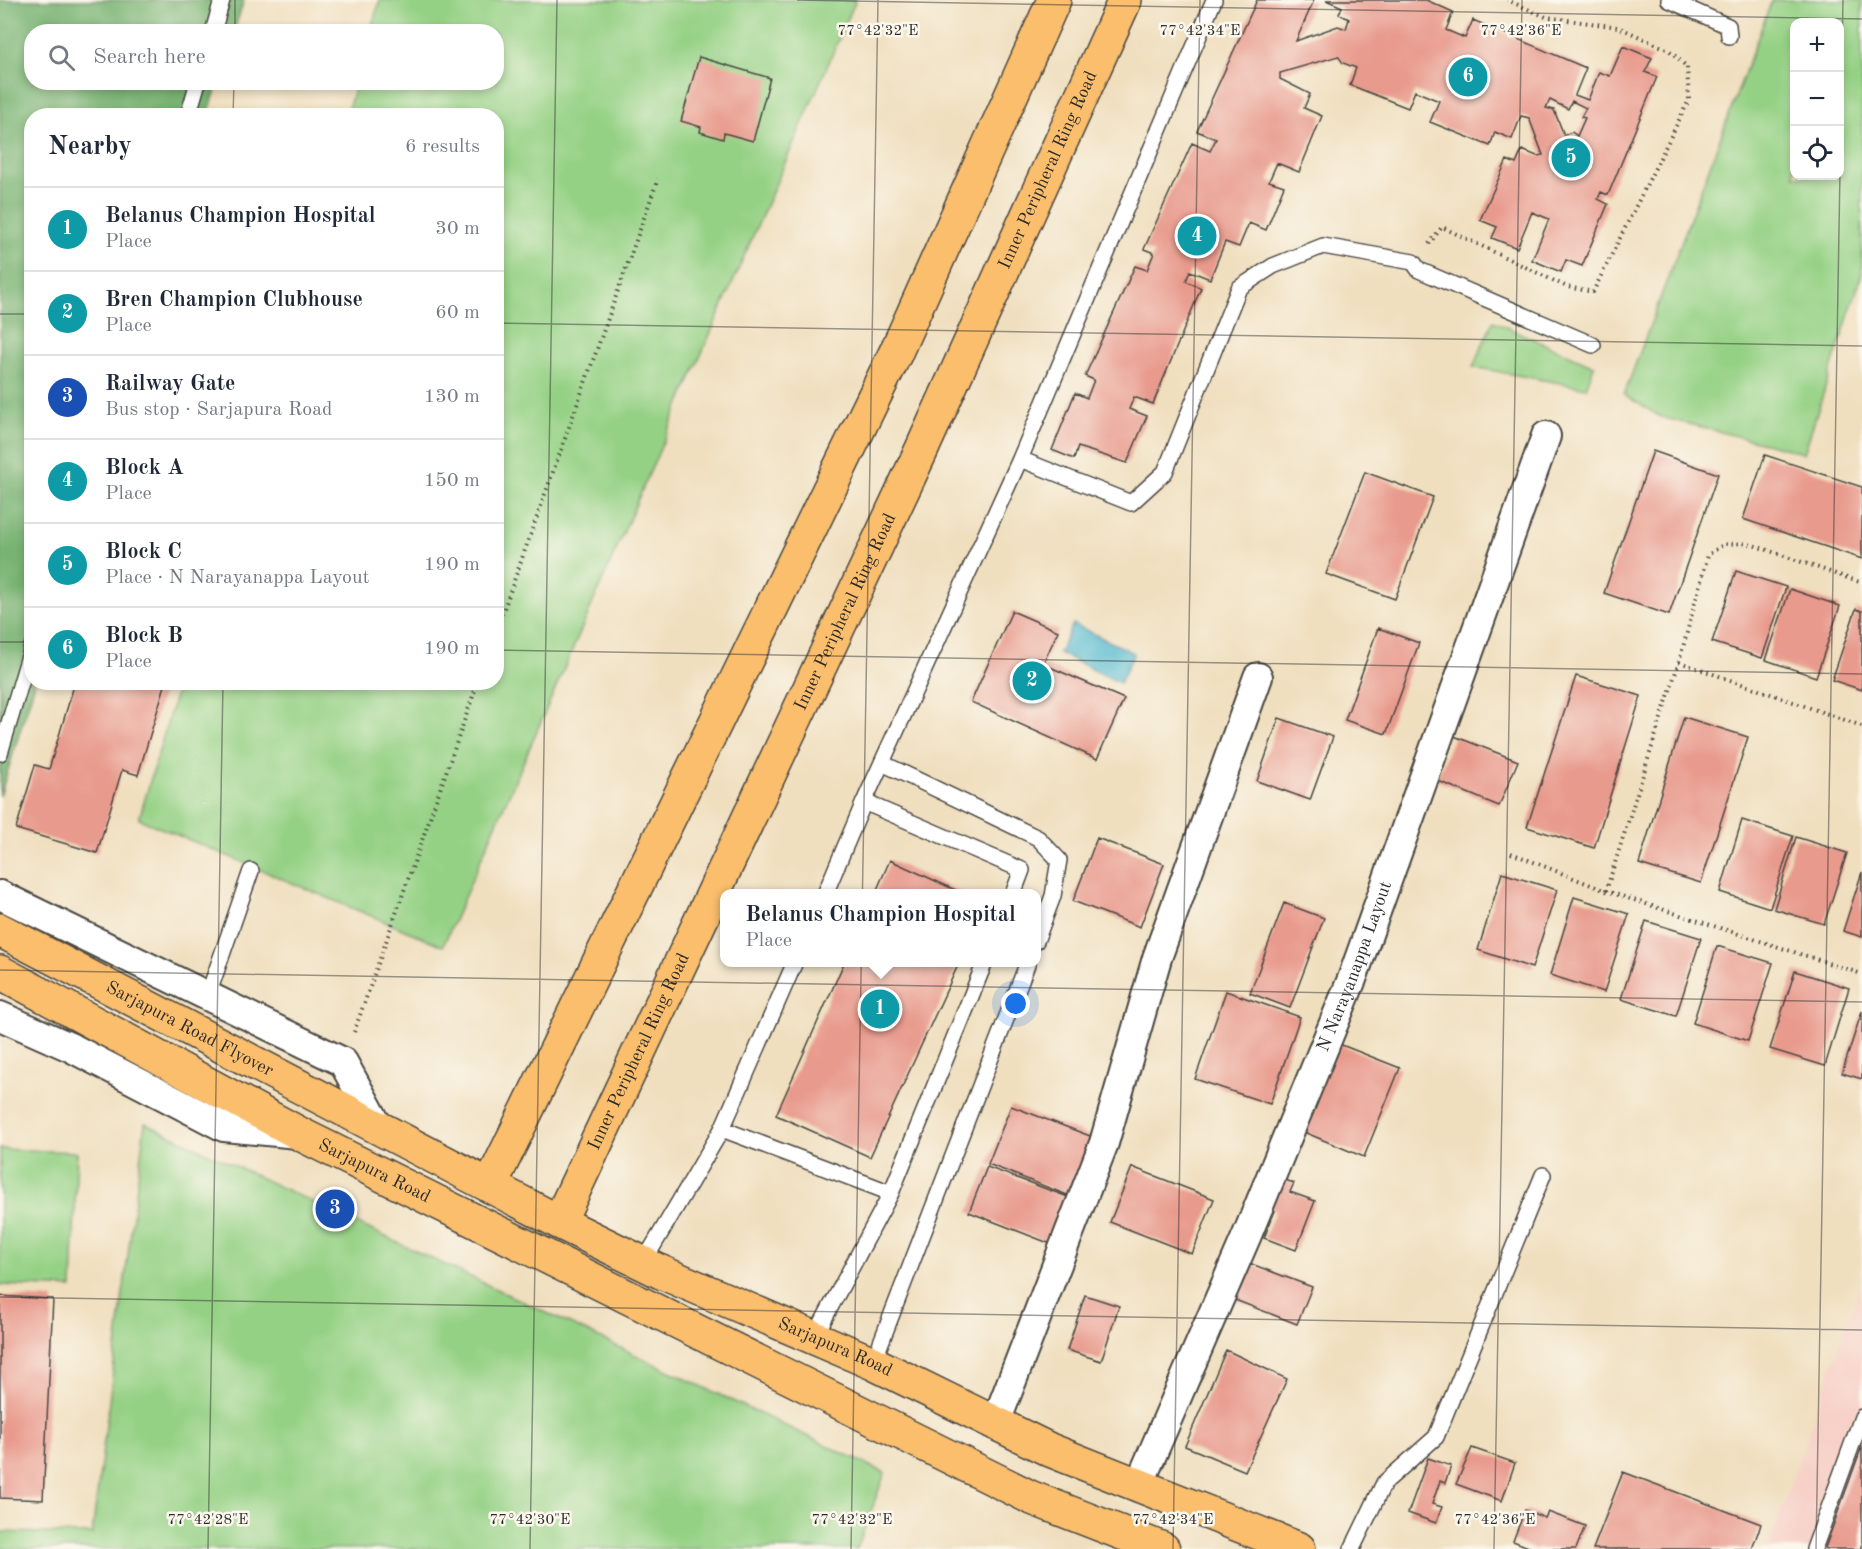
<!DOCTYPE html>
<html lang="en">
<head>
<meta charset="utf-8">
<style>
  body { margin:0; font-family:"Old Standard TT",serif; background:#f6f6f7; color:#1f2937 }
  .controls { position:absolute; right:18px; top:18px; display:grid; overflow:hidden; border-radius:12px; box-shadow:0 3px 9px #0003 }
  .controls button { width:54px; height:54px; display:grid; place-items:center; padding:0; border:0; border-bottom:2px solid #e0e1e3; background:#fff; color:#1f2937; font:30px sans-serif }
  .you { position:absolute; left:1016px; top:1004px; width:21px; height:21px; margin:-15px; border:4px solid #fff; border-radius:50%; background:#1a73e8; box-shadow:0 0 0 9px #1a73e833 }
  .badge { display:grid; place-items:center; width:39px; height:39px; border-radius:50%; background:#c8321e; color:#fff; font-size:20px; font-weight:700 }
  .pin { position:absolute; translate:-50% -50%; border:3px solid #fff; box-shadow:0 2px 6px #0006 }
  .popup { position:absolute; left:720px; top:889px; width:321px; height:78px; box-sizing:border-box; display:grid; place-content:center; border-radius:12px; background:#fff; filter:drop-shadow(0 2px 4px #0005); font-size:20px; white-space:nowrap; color:#747a83 }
  .popup b { font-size:22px; color:#1f2937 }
  .popup::after { content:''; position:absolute; left:50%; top:100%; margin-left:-12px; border:12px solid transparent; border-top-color:#fff }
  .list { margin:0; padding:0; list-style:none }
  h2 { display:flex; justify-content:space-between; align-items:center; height:78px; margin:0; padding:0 24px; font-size:26px }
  h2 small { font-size:20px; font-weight:400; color:#747a83 }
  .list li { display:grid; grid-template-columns:39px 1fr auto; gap:18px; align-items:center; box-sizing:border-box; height:84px; padding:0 24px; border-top:2px solid #e0e1e3 }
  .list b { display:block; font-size:22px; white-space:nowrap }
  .list p { margin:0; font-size:20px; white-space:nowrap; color:#747a83 }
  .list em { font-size:20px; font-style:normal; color:#747a83 }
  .icon { flex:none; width:33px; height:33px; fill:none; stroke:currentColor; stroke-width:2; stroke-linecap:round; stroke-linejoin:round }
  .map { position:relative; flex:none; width:1862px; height:1549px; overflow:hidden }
  .search { position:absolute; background:#fff; box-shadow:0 3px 9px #0003; left:24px; top:24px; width:480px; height:66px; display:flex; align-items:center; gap:15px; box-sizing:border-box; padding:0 21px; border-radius:24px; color:#747a83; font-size:22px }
  .panel { position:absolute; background:#fff; box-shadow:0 3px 9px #0003; left:24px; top:108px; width:480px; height:582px; border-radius:24px }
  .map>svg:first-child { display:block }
  .built { fill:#f7d1c8 }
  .green { fill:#95d185; stroke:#607e58; stroke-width:1.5; fill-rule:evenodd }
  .forest { fill:#78b372; stroke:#526f4e; stroke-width:1.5 }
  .water { fill:#53bad0; stroke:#3f727e; stroke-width:1.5 }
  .building { fill:#e89a8c; fill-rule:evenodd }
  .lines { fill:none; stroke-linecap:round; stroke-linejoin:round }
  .service-casing { stroke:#494641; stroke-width:18 }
  .minor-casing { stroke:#494641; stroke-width:32 }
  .primary-casing { stroke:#494641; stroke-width:36 }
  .path { stroke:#494641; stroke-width:4; stroke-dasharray:1.5 4.5; stroke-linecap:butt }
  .service { stroke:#fff; stroke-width:15 }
  .minor { stroke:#fff; stroke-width:28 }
  .primary { stroke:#fabe6d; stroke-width:33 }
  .ticks { fill:none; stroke:#2b2b2b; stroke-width:1.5; stroke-opacity:0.45 }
  .labels { text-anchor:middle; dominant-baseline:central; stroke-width:5; stroke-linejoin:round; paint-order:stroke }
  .street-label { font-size:18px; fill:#2b2b2b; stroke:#fbf7ec }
  .ticks-label { font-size:15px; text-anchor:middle; fill:#2b2b2b; stroke:#fbf7ec; stroke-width:5; stroke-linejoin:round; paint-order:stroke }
</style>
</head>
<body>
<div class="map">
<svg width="1862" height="1549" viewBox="0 0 1862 1549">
  <rect width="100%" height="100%" fill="#fbf7ec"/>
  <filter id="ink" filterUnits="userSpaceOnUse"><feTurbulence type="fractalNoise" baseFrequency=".0167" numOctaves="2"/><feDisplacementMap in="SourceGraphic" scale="12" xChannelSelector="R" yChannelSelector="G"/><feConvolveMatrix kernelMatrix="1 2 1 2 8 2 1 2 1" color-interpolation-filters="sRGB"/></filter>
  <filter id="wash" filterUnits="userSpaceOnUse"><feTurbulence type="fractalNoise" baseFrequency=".008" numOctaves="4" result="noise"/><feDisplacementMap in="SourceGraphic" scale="24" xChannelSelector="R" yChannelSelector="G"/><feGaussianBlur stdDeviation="1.35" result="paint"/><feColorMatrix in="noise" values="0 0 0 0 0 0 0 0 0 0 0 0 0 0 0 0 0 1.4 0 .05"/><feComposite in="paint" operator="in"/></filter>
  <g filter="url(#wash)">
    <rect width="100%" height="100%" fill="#f0dfbf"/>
    <path class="built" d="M1862,1284V1549H1768L1846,1326Z"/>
    <path class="green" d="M380,0H856L443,946L139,819L179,683L496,682V116L346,115L356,83L496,82V32L370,31Z
      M1772,0H1862V274L1804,453L1661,417L1624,395ZM1840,22V176H1794V22Z
      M1493,321L1594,366L1586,388L1473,367Z
      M145,1123L885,1473L857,1549H0V1532L92,1534Z
      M0,1149L77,1152L72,1288L0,1285Z"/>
    <path class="forest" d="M0,0H244L234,31L32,32V82L218,83L208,115L32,116V682L35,683L0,796Z"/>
    <path class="water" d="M1073,624L1134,653L1120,683L1059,653Z"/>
    <g id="blocks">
      <path class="building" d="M1257,0H1314L1296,41L1338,26L1346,29L1349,19L1339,14L1342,7L1326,0H1426L1453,12L1446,30L1465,38L1473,20L1586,68L1575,95L1588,100L1599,72L1610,76L1623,46L1652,58L1645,72L1657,77L1608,195L1601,192L1598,199L1608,204L1582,266L1566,260L1561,272L1532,260L1549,219L1532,212L1517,248L1492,238L1497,227L1480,220L1507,160L1516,164L1522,150L1537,156L1543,155L1529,118L1521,116L1512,139L1495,132L1490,146L1430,122L1439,101L1415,91L1408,108L1350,85L1356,68L1343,63L1338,56L1280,73V79L1310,94L1304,108L1322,116L1299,172L1277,163L1269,181L1284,186L1266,230L1249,223L1239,247L1225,242L1210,279L1190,271L1186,281L1201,288L1153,404L1134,397L1129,409L1147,416L1127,463L1078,447L1074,459L1052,450L1075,393L1087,398L1094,380L1085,376L1135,266L1147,270L1154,253L1144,249L1192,143L1210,151L1216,139L1197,131ZM1550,100L1568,109L1572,101L1586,108L1581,117L1585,118L1577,136L1572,132L1564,135L1554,110L1546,108Z
        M699,57L770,78L753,141L724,133L723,139L700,132L701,127L681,121Z
        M1653,451L1718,474L1669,615L1604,593Z
        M1765,455L1862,487V559L1743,519Z
        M1365,472L1433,497L1395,599L1326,574Z
        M1736,571L1786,587L1762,658L1712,642Z
        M1790,589L1840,606L1816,677L1766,660Z
        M1856,609L1862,611V690L1832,680Z
        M1012,611L1058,631L1043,664L1124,699L1097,759L971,702Z
        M1378,628L1419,643L1386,734L1345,720Z
        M1576,676L1641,696L1594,848L1527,827Z
        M75,682H166L138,775L122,770L97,853L16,829L35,765L49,769Z
        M1684,717L1748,737L1701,883L1639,864Z
        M1279,718L1333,737L1310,800L1257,781Z
        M1454,736L1518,761L1499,806L1436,780Z
        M1742,820L1793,836L1770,908L1720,892Z
        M1796,837L1847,853L1824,924L1774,909Z
        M1097,838L1164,864L1140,927L1073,901Z
        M890,860L964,894H875Z
        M1862,872V937L1843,931Z
        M1502,873L1557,890L1532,968L1478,950Z
        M1574,897L1629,914L1604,992L1550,975Z
        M1284,903L1324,918L1290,1008L1250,993Z
        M1646,921L1701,938L1676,1016L1621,999Z
        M1717,946L1773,963L1748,1041L1693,1023Z
        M844,963H959L870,1157L776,1115Z
        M1795,971L1849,988L1825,1066L1770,1049Z
        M1226,991L1300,1017L1270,1104L1195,1079Z
        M1862,1011V1079L1842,1073Z
        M1334,1042L1400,1068L1364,1157L1299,1130Z
        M1011,1106L1098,1139L1075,1198L988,1164Z
        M987,1167L1068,1197L1051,1244L969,1212Z
        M1132,1167L1214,1199L1192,1254L1110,1222Z
        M1282,1179L1294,1183L1290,1192L1315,1201L1296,1250L1264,1238L1275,1211L1270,1209Z
        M1249,1263L1312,1287L1297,1324L1235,1300Z
        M1085,1295L1119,1306L1101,1361L1067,1350Z
        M0,1296L53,1299L43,1500L0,1498Z
        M1226,1350L1287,1379L1245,1471L1185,1446Z
        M1862,1446V1549H1827L1825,1548Z
        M1472,1448L1515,1463L1502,1501L1456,1484Z
        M1428,1458L1451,1466L1445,1483L1440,1481L1432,1504L1442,1507L1436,1523L1408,1513Z
        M1623,1472L1761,1524L1752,1549H1593Z
        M1525,1510L1545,1518L1548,1512L1585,1526L1576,1549H1534L1513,1541Z"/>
    </g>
  </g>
  <g filter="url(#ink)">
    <use href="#blocks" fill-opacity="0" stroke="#494641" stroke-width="1.5"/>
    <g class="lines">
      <g class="service-casing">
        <path id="service" d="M1214,0L1020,459L1131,503L1165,472L1239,288L1273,266L1323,246L1413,262L1419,270L1593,345
          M1669,0L1728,26L1729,36
          M213,32L222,0
          M188,116L198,82
          M0,753L32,646
          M882,763L1038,838L1059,860L1053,896L1036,941
          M825,894L864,802
          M1013,894L1022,870L864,802L1020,459
          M208,995L251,871
          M722,1129L795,962
          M643,1263L722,1129L891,1193L985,962
          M814,1338L891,1193
          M873,1363L1028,962
          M1352,1549L1384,1483L1436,1437L1543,1175
          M1814,1549L1862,1417"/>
      </g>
      <g class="minor-casing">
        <g id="minor">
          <path d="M0,895L343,1062L379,1128"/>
          <path d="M0,1016L72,1048L224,1127L298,1134"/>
          <path d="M996,1422L1104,1143L1157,958L1258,677"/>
          <path id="s1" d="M1138,1487L1247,1235L1352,979L1546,436"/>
        </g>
      </g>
      <g class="primary-casing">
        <g id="primary">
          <path id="s2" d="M0,930L559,1222L661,1272L873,1363L1050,1450L1299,1549"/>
          <path id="s3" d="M0,972L302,1135L1032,1498L1163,1549"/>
          <path d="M490,1186L896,352L1054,0"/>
          <path id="s4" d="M559,1222L922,449L1125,0"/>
        </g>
      </g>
      <path class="path" d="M1429,244L1442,227L1567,287L1593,292L1689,100L1687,67L1669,50L1618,27L1546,17L1507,0
        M496,631L658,179
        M1679,662L1862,726
        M1511,853L1606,891L1862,974
        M1606,891L1679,662L1708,555L1724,544L1747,543L1862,583
        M354,1032L478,682"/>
      <use href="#service" class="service"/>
      <use href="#minor" class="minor"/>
      <use href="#primary" class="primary"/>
    </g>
  </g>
  <path class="ticks" d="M797,0L1862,19M235,32V0M233,116L234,82M0,314H32M496,323L1862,346M0,642H32M496,650L1862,674M0,970L1862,1002M0,1297L1862,1330M208,1549L223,682M530,1549L557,0M851,1549L878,0M1173,1549L1200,0M1494,1549L1522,0M1816,1549L1843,0"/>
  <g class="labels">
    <g class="street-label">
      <text stroke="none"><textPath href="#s4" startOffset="1160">Inner Peripheral Ring Road</textPath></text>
      <text stroke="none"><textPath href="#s4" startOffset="674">Inner Peripheral Ring Road</textPath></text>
      <text stroke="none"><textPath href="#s1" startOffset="564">N Narayanappa Layout</textPath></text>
      <text stroke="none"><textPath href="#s2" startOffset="214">Sarjapura Road Flyover</textPath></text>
      <text stroke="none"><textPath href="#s4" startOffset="188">Inner Peripheral Ring Road</textPath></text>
      <text stroke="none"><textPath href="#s3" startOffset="424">Sarjapura Road</textPath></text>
      <text stroke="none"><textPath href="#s2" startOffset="934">Sarjapura Road</textPath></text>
    </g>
  </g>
  <g class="ticks-label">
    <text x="878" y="35">77°42'32"E</text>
    <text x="1200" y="35">77°42'34"E</text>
    <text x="1521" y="35">77°42'36"E</text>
    <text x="208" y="1524">77°42'28"E</text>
    <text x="530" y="1524">77°42'30"E</text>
    <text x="852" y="1524">77°42'32"E</text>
    <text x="1173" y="1524">77°42'34"E</text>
    <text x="1495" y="1524">77°42'36"E</text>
  </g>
</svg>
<div class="controls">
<button>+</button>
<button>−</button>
<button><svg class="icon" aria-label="locate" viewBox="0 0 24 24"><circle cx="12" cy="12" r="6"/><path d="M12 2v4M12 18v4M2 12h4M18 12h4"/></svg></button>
</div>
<div class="you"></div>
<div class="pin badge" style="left:880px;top:1009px;background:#0f9aa8">1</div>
<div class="popup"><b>Belanus Champion Hospital</b>Place</div>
<div class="pin badge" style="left:1032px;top:681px;background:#0f9aa8">2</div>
<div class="pin badge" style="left:335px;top:1209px;background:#1a4fb4">3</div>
<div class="pin badge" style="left:1197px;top:236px;background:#0f9aa8">4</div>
<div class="pin badge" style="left:1571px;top:158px;background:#0f9aa8">5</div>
<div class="pin badge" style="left:1468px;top:77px;background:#0f9aa8">6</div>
<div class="search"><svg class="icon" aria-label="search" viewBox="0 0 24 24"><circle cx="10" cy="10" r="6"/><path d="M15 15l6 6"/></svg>Search here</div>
<section class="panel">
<h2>Nearby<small>6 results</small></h2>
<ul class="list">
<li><span class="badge" style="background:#0f9aa8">1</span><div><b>Belanus Champion Hospital</b><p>Place</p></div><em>30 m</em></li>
<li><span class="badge" style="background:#0f9aa8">2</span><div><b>Bren Champion Clubhouse</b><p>Place</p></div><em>60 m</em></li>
<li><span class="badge" style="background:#1a4fb4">3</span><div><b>Railway Gate</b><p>Bus stop · Sarjapura Road</p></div><em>130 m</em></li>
<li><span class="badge" style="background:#0f9aa8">4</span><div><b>Block A</b><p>Place</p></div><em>150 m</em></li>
<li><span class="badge" style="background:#0f9aa8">5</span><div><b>Block C</b><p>Place · N Narayanappa Layout</p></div><em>190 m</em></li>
<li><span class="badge" style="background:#0f9aa8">6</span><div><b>Block B</b><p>Place</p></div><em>190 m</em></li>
</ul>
</section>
</div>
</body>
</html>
